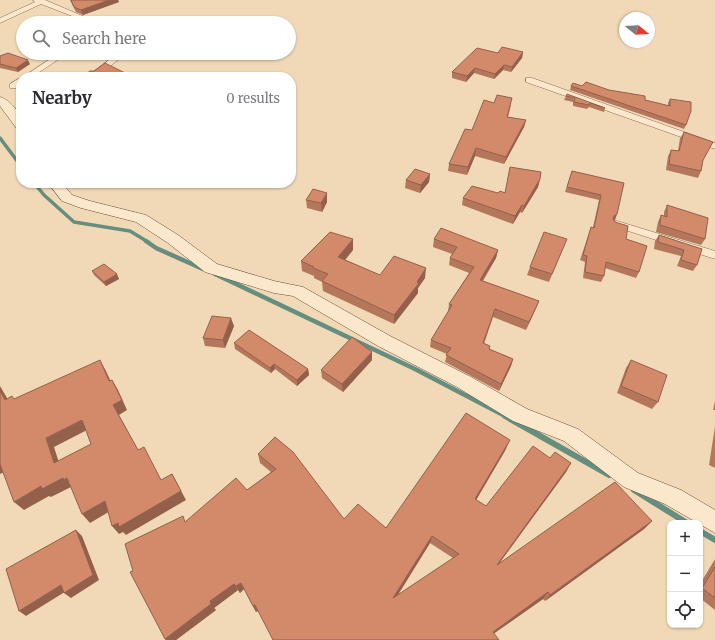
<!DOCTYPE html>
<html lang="en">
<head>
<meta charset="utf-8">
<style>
  body { margin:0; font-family:Merriweather,serif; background:#f2f2f3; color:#2b2b33 }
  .controls { position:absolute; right:12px; bottom:12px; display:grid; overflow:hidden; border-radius:8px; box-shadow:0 1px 3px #0004 }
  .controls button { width:36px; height:36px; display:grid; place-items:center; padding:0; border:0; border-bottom:1px solid #e1e1e2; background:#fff; color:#2b2b33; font:20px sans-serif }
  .compass { position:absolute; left:619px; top:12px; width:36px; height:36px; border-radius:50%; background:#fff; box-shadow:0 1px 3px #0004; rotate:108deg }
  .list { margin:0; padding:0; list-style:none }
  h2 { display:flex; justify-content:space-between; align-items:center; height:52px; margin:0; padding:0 16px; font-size:17px }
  h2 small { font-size:13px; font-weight:400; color:#7c7c81 }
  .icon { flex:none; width:22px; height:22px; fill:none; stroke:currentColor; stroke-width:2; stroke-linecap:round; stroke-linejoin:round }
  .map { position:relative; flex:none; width:715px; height:640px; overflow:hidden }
  .search { position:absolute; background:#fff; box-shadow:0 1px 3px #0004; left:16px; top:16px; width:280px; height:44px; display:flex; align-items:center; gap:10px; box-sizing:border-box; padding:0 14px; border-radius:22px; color:#7c7c81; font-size:15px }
  .panel { position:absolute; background:#fff; box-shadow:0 1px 3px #0004; left:16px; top:72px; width:280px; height:116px; border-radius:16px }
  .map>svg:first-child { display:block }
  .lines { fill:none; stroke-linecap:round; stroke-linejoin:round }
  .stream-far2 { stroke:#658e7f; stroke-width:3.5 }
  .stream-far1 { stroke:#658e7f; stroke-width:4.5 }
  .stream { stroke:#658e7f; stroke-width:6 }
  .street-casing { stroke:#876953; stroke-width:1 }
  .secondary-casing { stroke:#694a36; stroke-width:1 }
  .street { fill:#fbe8cc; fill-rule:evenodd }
  .secondary { fill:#fbe8cc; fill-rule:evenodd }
  .wall { fill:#b5775c; fill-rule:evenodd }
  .shaded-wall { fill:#93614b }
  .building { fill:#d28a6b; stroke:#93614b; fill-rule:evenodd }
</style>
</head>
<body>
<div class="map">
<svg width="715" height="640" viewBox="0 0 715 640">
  <rect width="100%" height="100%" fill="#f1d9b8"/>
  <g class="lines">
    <path class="stream-far2" d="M0,138L21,166
      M34,183L44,195L74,222L130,231L148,242"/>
    <path class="stream-far1" d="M146,241L156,248L203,269
      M215,274L415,369L507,417"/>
    <path class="stream" d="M505,416L609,475
      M634,490L687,523
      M700,531L715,540"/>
    <g class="street-casing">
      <path id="street" d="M33,0H45L99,23H90L41,4L0,23V18L35,2Z
        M59,53H68L32,77H23Z
        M118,53H127L96,77H87Z
        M526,78H532L715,143V149L526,82Z
        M18,79H21V84L16,88H10V84Z
        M617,221L715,251V259L613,226L612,224L613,222Z"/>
    </g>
    <g class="secondary-casing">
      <path id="secondary" d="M0,97C8,99 17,109 21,117C22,120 21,126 21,130L17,129L0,106Z
        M48,183H62L72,195L90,201L146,215L178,235L217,264L274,281L303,287L390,336L471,377L527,409L578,429L638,473L681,490L715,510V533L665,504L624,487L564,441L513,421L457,387L378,346L293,296L274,293L205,272L168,243L136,222L81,208L62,201Z"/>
    </g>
    <use href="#street" class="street"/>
    <use href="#secondary" class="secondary"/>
  </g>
  <path class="wall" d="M70,0H118L119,2L83,15L76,12Z
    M523,52L522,58L511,72L503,70L494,79L474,73L466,82L452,78V72L498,53Z
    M0,56L30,64L18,72L0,68Z
    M571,86H582L609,90L668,106V103L670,99L686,125L684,129L570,90Z
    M566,96L605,108L604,112L589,107L587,109L573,106V102L564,100Z
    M494,103L511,105L508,117L526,120L524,127L504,164L475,156L467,175L448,171L449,164L472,130Z
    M684,132L703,160L701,171L698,178L666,170L668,156L671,150L678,151L680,138Z
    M572,171L624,183L617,214L614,220L626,239L639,272L636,278L605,268L604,276L601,282L583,278L585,262L580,260L591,227H593L599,200L565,192Z
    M430,174L429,182L420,193L405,188L406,180Z
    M540,179L538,187L522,213L520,212L513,224L462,205L463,198L504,193Z
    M306,200L327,202L322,212L307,208Z
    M667,205L705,239L701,245L656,232L658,222L661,215L664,216V212Z
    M659,235L702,249L697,265L693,271L677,266L681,256L654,249L655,241Z
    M434,239L498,250L496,258L483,281L539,301L536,308L526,330L493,317L484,344L489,349L513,359L511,366L499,391L445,362L447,354L430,347L431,340L448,312L449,304L469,273L449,265L450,258L452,254L433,247Z
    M567,239L549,282L527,275L530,267Z
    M353,250L345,260L380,275L425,278L418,288V293L394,324L323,291L322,282L314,278V276L302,271L301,261Z
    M92,271L119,279L106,286L94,275Z
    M234,326L225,348L205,346L203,338Z
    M234,343L308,369L309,375L297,386L275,369L271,373L235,349Z
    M372,352V360L343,392L322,378L321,370Z
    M631,360L658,402L652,409L617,393L626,368Z
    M715,401V410H713Z
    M715,426V468L709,465Z
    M506,449L476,500L486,506L550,458L571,463L566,472L499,563L652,521L644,529L545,601L543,599L494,633L258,611L256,612L244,589L240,593L238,590L214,608L216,610L176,640H166L165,639L133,571L186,521L247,490L271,472L260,463L258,454L344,519L386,528ZM430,543L453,558L398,595Z
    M715,559V610L700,598V584Z"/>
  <path class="shaded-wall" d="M109,0H118L119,2L83,15L81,10Z
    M523,52L522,58L511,72L512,67Z
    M28,60L30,64L18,72L16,68Z
    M504,65L503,70L494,79L495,74Z
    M475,68L474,73L466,82L467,76Z
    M526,120L524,127L504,164L506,157Z
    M476,148L475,156L467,175L468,167Z
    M430,174L429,182L420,193L421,185Z
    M540,179L538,187L522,213L524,206Z
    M327,193V202L322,212L321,203Z
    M522,205L520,212L513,224L515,216Z
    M617,214L615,220L612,221L614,216Z
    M353,239V250L339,267L338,257Z
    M498,250L496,258L478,287L480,280Z
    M426,268L425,278L418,288V293L394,324V315Z
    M117,274L119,279L106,286L104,282Z
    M539,301L536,308L526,330L529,322Z
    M231,318L234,326L225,348L223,340Z
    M372,352V360L343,392L342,384Z
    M513,359L511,366L499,391L501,384Z
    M100,360L106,371L115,391L109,381Z
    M274,364L275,369L271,373L270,368Z
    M308,369L309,375L297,386V380Z
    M112,380L118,390L127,410L119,415L144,460L113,405Z
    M0,386L14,410L5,400L0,391Z
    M82,420L89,429L54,447L62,472L54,463L46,438Z
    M510,440L506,449L472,507L475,499Z
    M0,462L8,470L0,474Z
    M571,463L566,472L493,572L497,565Z
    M172,474L186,500L126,535L123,532L119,534L112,526Z
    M63,478H67L72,489L71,487L51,497L49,496L24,510L14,502L41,486Z
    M105,501L112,510L90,523L82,514Z
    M652,521L644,529L545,601L550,595Z
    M76,530L82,536L99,580L71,598L64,593Z
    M432,536L430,543L392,604L393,598Z
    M241,583L244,589L240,593L236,586Z
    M234,584L238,590L214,608L216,610L176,640H166L165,639L210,601Z
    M61,585L68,590L26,616L19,611Z
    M548,592L543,599L489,637L493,632Z
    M255,605L258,611L256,612L253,606Z"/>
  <path class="building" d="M71,0H109L81,10L74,7Z
    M502,47L523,52L512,67L504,65L495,74L475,68L467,76L452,72L477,48L498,53Z
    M8,53L28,60L16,68L0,64V56Z
    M105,63L131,76V77H82L90,71H94Z
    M586,82L609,90L645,96V100L670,106V99L691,102V111L686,125L571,86L573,83L582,86Z
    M567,94L605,108L590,103L589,105L574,102L575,98L566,96Z
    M497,95L512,98L507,117L526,120L506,157L476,148L468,167L449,164L465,129L472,130L484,100L494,103Z
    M684,132L713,142L703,160L701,171L669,164L671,150L679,151Z
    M510,167L541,172L540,179L524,206L522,205L515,216L463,198L472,186L498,193L500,191L505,193Z
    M415,169L430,174L421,185L406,180Z
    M572,171L624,183L617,214L614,216L613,219L615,222L628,226L626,239L647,246L639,272L606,262L604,276L585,272L587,256L583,255L591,227L594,228L601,195L567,187Z
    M313,189L327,193L321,203L306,200Z
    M667,205L708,218L705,239L660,225L661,215L667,217Z
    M441,228L498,250L480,280L539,301L529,322L495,309L483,343L490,346L489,349L513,359L501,384L446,355L451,348L431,340L452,305L449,304L474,267L450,258L457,247L434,239Z
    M330,232L353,239L338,257L380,275L394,256L426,268L417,282L419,283L394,315L322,281L328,274L313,268L314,267L301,261Z
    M544,232L567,239L552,274L530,267Z
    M659,235L702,249L697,265L681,260L684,250L658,242Z
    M104,264L117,274L104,282L92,271Z
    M212,316L231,318L223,340L203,338Z
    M249,330L308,369L297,380L274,364L270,368L234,343Z
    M352,337L372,352L342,384L321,370Z
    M100,360L109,381L112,380L122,400L113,405L138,450L144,447L161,480L172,474L181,491L119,527L118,523L112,526L105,501L82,514L67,478L64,480L63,478L42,489L41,486L14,502L0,464V391L5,400L12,396L14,399ZM82,420L91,444L54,463L46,438Z
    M631,360L667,375L658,402L621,386Z
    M466,413L510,440L475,499L486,506L533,446L550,458L555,452L571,463L497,565L615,482L652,521L550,595L548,592L493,632L499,640H273L255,605L253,606L241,583L236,586L234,584L210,601L211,604L165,639L130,572L133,571L125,544L183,516L185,522L236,478L247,490L276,469L258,454L275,437L293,452L344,519L358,504L386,528ZM432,536L459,554L393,598Z
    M76,530L93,575L64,593L61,585L19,611L6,569Z
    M715,567V598L702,588Z"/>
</svg>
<div class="controls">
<button>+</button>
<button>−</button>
<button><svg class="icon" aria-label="locate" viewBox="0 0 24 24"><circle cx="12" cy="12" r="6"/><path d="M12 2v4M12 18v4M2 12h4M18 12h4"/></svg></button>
</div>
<svg class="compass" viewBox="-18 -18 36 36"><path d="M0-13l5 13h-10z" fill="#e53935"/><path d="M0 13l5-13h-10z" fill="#7c7c81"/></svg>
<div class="search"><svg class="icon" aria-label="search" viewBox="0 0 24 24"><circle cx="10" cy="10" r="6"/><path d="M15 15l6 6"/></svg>Search here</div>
<section class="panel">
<h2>Nearby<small>0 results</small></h2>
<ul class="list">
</ul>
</section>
</div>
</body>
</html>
